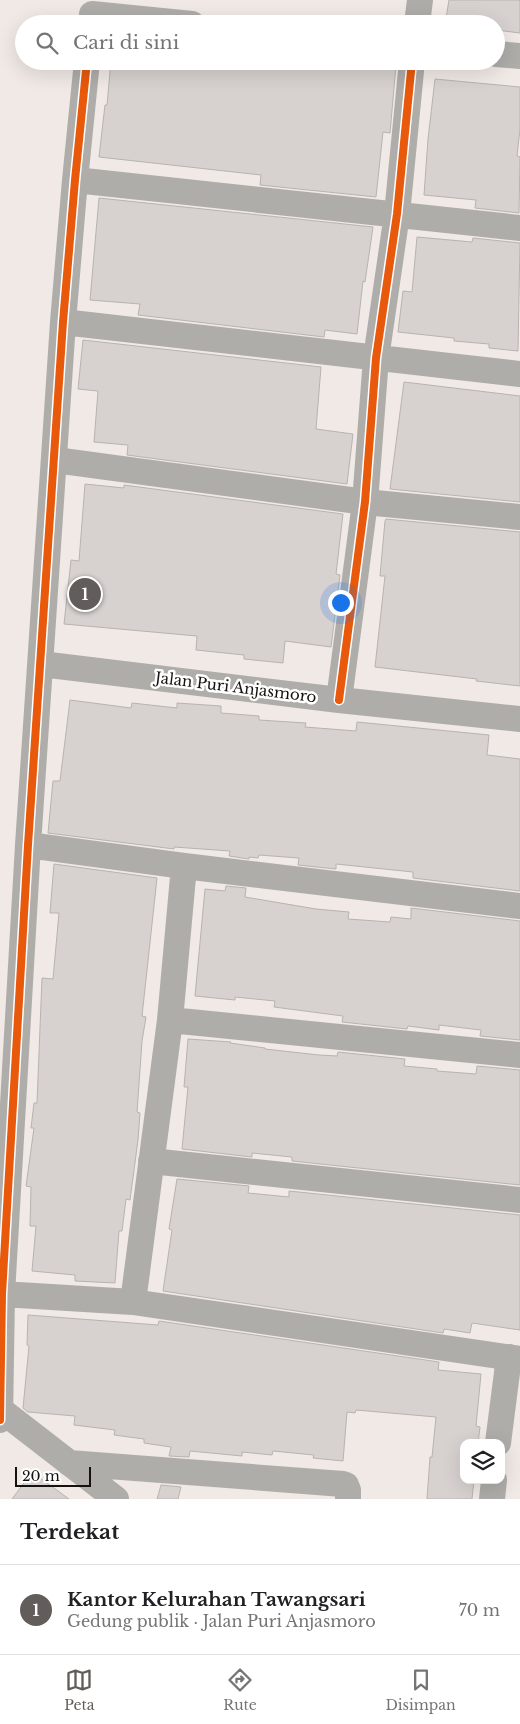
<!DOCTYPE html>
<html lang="id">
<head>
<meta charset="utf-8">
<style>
  body { margin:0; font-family:"Libre Baskerville",serif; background:#f2f2f2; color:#202124 }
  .controls { position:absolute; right:15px; bottom:15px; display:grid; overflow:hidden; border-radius:10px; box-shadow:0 5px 20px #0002 }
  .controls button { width:45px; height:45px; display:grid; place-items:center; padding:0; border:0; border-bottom:1px solid #e0e0e0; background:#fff; color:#202124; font:25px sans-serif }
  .scale { position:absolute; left:15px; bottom:12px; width:76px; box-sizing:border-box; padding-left:5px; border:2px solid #15110f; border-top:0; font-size:14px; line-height:18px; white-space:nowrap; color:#15110f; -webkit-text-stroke:4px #fff; paint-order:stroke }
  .you { position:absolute; left:340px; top:602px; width:18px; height:18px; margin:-12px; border:4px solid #fff; border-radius:50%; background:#1a73e8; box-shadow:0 0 0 8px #1a73e833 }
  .badge { display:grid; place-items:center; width:32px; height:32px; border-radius:50%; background:#625d5a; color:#fff; font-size:16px; font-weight:700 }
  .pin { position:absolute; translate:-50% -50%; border:2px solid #fff; box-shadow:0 1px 5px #0006 }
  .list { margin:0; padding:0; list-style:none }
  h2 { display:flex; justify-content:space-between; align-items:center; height:65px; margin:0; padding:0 20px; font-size:21px }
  h2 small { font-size:16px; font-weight:400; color:#757577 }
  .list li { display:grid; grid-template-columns:32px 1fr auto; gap:15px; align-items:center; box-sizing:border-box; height:90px; padding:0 20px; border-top:1px solid #e0e0e0 }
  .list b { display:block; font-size:19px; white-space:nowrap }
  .list p { margin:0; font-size:16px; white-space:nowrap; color:#757577 }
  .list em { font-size:16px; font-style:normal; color:#757577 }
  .icon { flex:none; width:28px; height:28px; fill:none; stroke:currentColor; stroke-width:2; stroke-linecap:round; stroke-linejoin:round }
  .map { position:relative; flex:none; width:520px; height:1499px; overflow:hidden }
  .search { position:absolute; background:#fff; box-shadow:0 5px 20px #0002; left:15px; right:15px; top:15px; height:55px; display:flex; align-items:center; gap:12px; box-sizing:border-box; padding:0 18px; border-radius:28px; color:#757577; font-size:19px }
  .sheet { height:155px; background:#fff }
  nav { display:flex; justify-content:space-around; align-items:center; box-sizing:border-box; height:70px; border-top:1px solid #e0e0e0; background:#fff; font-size:14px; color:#757577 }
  nav a { display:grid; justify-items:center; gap:2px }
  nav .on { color:#625d5a }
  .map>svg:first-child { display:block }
  .building { fill:#d7d1cf; stroke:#b8b3b1 }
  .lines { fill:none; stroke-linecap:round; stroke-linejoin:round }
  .minor { stroke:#afadaa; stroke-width:26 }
  .cycleway-casing { stroke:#fff; stroke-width:11 }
  .cycleway { stroke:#e8590c; stroke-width:8 }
  .labels { text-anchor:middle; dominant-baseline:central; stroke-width:5; stroke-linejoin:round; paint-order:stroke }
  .street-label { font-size:15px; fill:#15110f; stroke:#fff }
</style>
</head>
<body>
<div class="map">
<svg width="520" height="1499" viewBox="0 0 520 1499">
  <rect width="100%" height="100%" fill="#f0e9e5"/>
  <path class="building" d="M449,0H520V33L496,30V24H445Z
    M111,61H367L396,65L390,133L383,132L376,197L260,185L261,175L99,157L105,105H107Z
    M435,79L520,87V129L517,156L520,157L519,213L475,208L476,200L424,195L428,139Z
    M99,198L373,227L365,282L363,281L357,334L325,330L324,337L138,315L140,304L90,300Z
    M417,237L472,242L473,238L520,243L518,351L489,348V344L454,341V338L398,332L403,291L412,292Z
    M83,340L321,367L316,429L353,434L347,484L127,455L128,445L94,442L98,391L78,389Z
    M404,382L520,396V502L390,489Z
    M85,484L124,488V485L343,514L336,574L340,575L331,647L285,641L283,663L244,659V655L196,650L197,636L64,624L71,560L79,561Z
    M386,519L520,532V686L476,681L477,679L375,667L385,576H380L385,521Z
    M70,700L131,708L132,703L177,708V703L221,706V713L259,716V720L306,723L305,727L356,731L357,722L489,735L487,755L520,759V891L413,878V872L336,864V869L298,865L299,858L259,855L258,858L249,857V859L229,856L230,851L174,847V849L48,833L53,781H60Z
    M54,864L157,878L142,1016L146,1017L142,1041L137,1112L140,1113L138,1140L130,1200L126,1199L122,1231H119L115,1283L75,1281V1275L32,1271L36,1226H30L31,1187L26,1186L34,1128H31L34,1103H37L42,978L53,979L59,913H50Z
    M226,886L246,888L245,897L316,909L349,912L348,919L390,922L391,917L411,919V908L520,921V1040L480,1036L481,1030L439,1025V1030L408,1026L407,1029L342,1022L343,1016L274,1007L275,1001L235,997V1000L195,996L205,889L225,891Z
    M188,1039L231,1042L230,1043L265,1048V1049L319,1055L337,1056L338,1052L405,1059L404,1066L437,1069V1071L476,1074L477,1066L520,1070V1185L292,1161V1157L252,1153V1157L182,1149L188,1087H184Z
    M177,1179L249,1186L248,1193L289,1197V1191L520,1215V1330L472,1323L470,1333L444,1329L443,1333L163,1291L172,1230L169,1229Z
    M28,1315L158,1325L159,1321L439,1362L438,1370L481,1374L476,1426L480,1427L478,1443H464V1480H474L472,1499H427L430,1457H432L436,1417L356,1410L355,1413L347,1412L343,1461L313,1458L314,1455L273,1451L272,1455L242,1452V1456L190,1451L189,1457L169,1456L171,1447L144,1443V1439L114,1435L115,1430L74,1425L75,1416L28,1412L23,1408L29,1346L27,1345Z
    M32,1472L69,1499H12Z
    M161,1485L181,1487L178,1499H157Z"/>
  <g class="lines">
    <path class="minor" d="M92,14L192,24
      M417,24L420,0
      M496,54L520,56
      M75,180L520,228
      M63,322L520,374
      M55,460L365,502L520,517
      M41,664L339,700L520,719
      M339,700L365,502L376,358L397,214L412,61
      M28,845L184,866L520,906
      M170,1020L520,1055
      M151,1161L520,1200
      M2,1294L133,1302L520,1359
      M133,1302L170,1020L184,866
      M1,1410L116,1499
      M0,1420L2,1294L28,845L63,322L75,180L87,61
      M498,1443L509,1357
      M69,1463L343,1484L346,1485L348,1490V1499
      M492,1499L494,1480"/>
    <g class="cycleway-casing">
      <path id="cycleway" d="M339,700L365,502L376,358L397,214L412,61
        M0,1420L2,1294L28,845L63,322L75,180L87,61"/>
    </g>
    <use href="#cycleway" class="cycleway"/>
  </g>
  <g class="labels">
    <g class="street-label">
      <text transform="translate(236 687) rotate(7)">Jalan Puri Anjasmoro</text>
    </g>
  </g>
</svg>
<div class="controls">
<button><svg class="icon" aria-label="layers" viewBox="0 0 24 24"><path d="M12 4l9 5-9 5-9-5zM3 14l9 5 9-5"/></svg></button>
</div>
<div class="scale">20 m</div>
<div class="you"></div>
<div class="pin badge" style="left:85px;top:594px">1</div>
<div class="search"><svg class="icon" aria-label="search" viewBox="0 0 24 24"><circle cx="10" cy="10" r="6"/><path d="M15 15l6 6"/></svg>Cari di sini</div>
</div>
<section class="sheet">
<h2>Terdekat<small></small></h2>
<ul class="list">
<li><span class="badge">1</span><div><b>Kantor Kelurahan Tawangsari</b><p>Gedung publik · Jalan Puri Anjasmoro</p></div><em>70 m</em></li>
</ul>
</section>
<nav>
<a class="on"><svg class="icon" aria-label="map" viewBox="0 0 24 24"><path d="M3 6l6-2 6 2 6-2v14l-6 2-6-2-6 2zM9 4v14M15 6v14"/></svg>Peta</a>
<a><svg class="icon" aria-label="directions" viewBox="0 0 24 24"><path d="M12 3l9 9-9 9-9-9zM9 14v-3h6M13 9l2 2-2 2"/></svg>Rute</a>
<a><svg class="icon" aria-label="saved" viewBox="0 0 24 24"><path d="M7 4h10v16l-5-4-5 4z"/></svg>Disimpan</a>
</nav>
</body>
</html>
